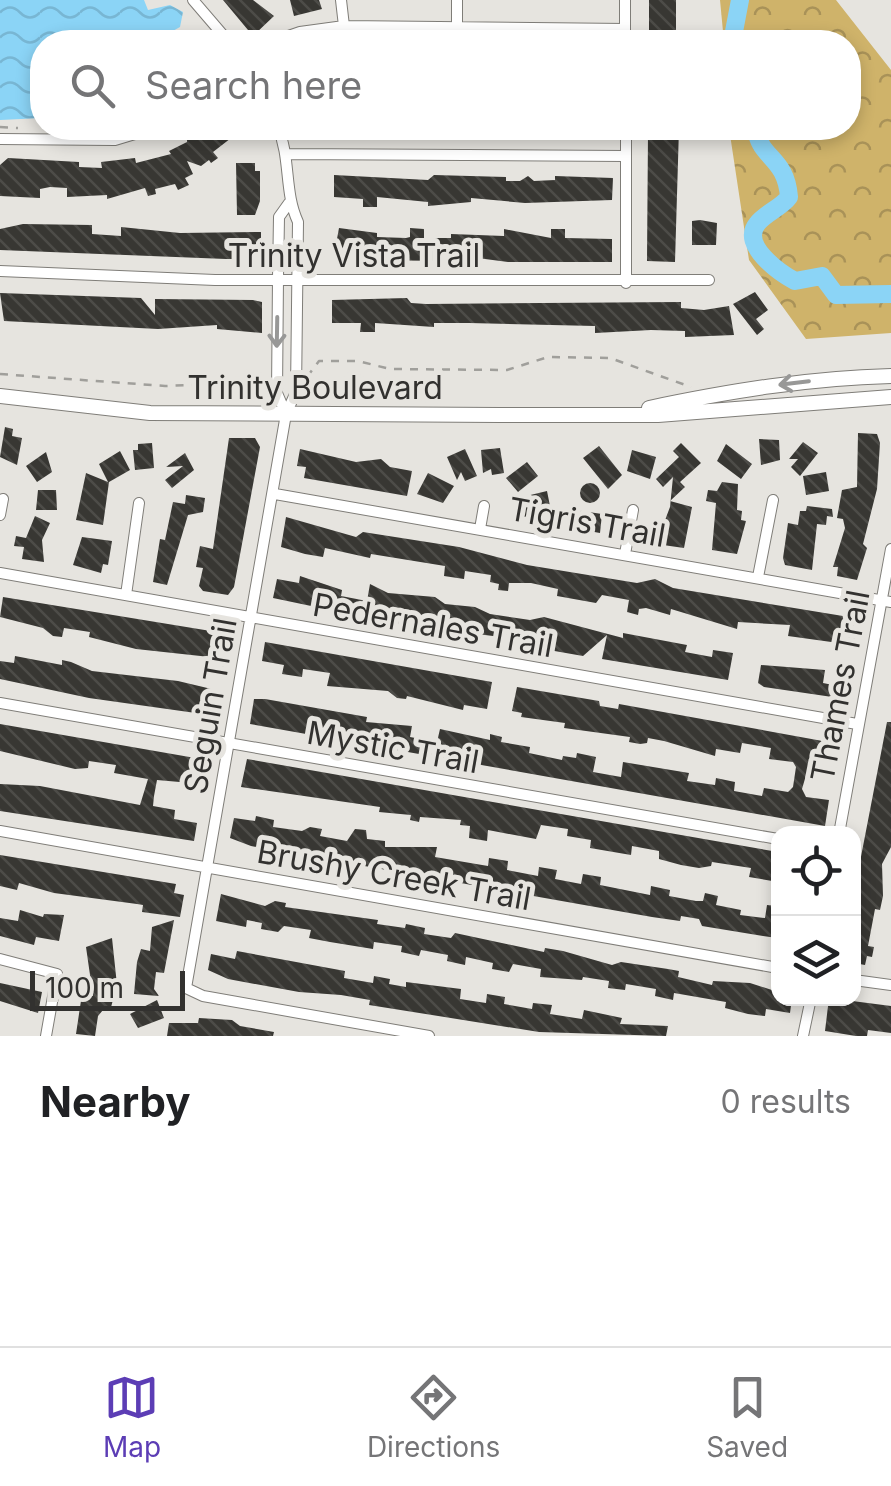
<!DOCTYPE html>
<html lang="en">
<head>
<meta charset="utf-8">
<style>
  body { margin:0; font-family:Inter,sans-serif; background:#f6f6f6; color:#202124 }
  .controls { position:absolute; right:30px; bottom:30px; display:grid; overflow:hidden; border-radius:20px; box-shadow:0 5px 15px #0003 }
  .controls button { width:90px; height:90px; display:grid; place-items:center; padding:0; border:0; border-bottom:2px solid #e0e0e0; background:#fff; color:#202124; font:50px sans-serif }
  .scale { position:absolute; left:30px; bottom:25px; width:155px; box-sizing:border-box; padding-left:10px; border:5px solid #32312f; border-top:0; font-size:28px; line-height:35px; white-space:nowrap; color:#32312f; -webkit-text-stroke:8px #e6e4df; paint-order:stroke }
  .list { margin:0; padding:0; list-style:none }
  h2 { display:flex; justify-content:space-between; align-items:center; height:130px; margin:0; padding:0 40px; font-size:42px }
  h2 small { font-size:32px; font-weight:400; color:#757577 }
  .icon { flex:none; width:55px; height:55px; fill:none; stroke:currentColor; stroke-width:2; stroke-linecap:round; stroke-linejoin:round }
  .map { position:relative; flex:none; width:891px; height:1036px; overflow:hidden }
  .search { position:absolute; background:#fff; box-shadow:0 5px 15px #0003; left:30px; right:30px; top:30px; height:110px; display:flex; align-items:center; gap:25px; box-sizing:border-box; padding:0 35px; border-radius:40px; color:#757577; font-size:38px }
  .sheet { height:310px; background:#fff }
  nav { display:flex; justify-content:space-around; align-items:center; box-sizing:border-box; height:140px; border-top:2px solid #e0e0e0; background:#fff; font-size:28px; color:#757577 }
  nav a { display:grid; justify-items:center; gap:5px }
  nav .on { color:#5c3db5 }
  .map>svg:first-child { display:block }
  .forest { fill:url(#forest-crowns) }
  .water { fill:url(#water-waves) }
  .lines { fill:none; stroke-linecap:round; stroke-linejoin:round }
  .river { stroke:#8bd4f6; stroke-width:18 }
  .building { fill:url(#building-back-hatch) }
  .minor-casing { stroke:#7f7d78; stroke-width:12 }
  .secondary-casing { stroke:#7f7d78; stroke-width:16 }
  .path { stroke:#a09f9b; stroke-width:2.5; stroke-dasharray:8 8; stroke-linecap:butt }
  .minor { stroke:#fff; stroke-width:10 }
  .secondary { stroke:#fff; stroke-width:14 }
  .oneway { stroke:#989897 }
  .labels { text-anchor:middle; dominant-baseline:central; stroke-width:10; stroke-linejoin:round; paint-order:stroke }
  .street-label { font-size:32px; fill:#32312f; stroke:#e6e4df }
</style>
</head>
<body>
<div class="map">
<svg width="891" height="1036" viewBox="0 0 891 1036">
  <defs>
    <pattern id="forest-crowns" width="20" height="18" patternUnits="userSpaceOnUse" patternTransform="scale(2.5)"><rect width="20" height="18" fill="#cfb36a"/><path d="M2 6a3 3 0 1 1 6 0M12 15a3 3 0 1 1 6 0" fill="none" stroke="#a99258"/></pattern>
    <pattern id="water-waves" width="16" height="10" patternUnits="userSpaceOnUse" patternTransform="scale(2.5)"><rect width="16" height="10" fill="#8bd4f6"/><path d="M0 5q4-4 8 0t8 0" fill="none" stroke="#78b6d3"/></pattern>
    <pattern id="building-back-hatch" width="6" height="6" patternUnits="userSpaceOnUse" patternTransform="scale(2.5)"><rect width="6" height="6" fill="#383733"/><path d="M-1 5l2 2M0 0l6 6M5-1l2 2" fill="none" stroke="#4d4c48"/></pattern>
  </defs>
  <rect width="100%" height="100%" fill="#e6e4df"/>
  <path class="forest" d="M720,0H836L891,70V333L806,339L749,260L729,128H848V42H724Z"/>
  <path class="water" d="M0,0H144L148,10L170,5L183,12L180,27L153,42H42V118L0,120Z"/>
  <g class="lines">
    <path class="river" d="M732,42L740,0
      M756,128C759,159 786,156 789,197C781,208 765,213 757,224C740,245 780,273 795,281L822,276L836,295L891,294"/>
  </g>
  <path class="building" d="M223,0H253L274,16L253,36Z
    M290,0H319L322,9L294,16Z
    M649,0H676V42H649Z
    M199,128H244L213,152L218,158L211,163L209,160L201,166L187,161L193,174L185,178L189,185L178,190L175,184L155,189L156,194L148,196L145,188L107,199V195L67,197V188L50,187L40,189V198L0,196V165L8,158L79,162V167L102,168L101,162L135,158L136,163L171,154L169,151L187,142V136Z
    M654,128H679L675,262L647,261L648,133H654Z
    M236,163H255V171H260V201L255,215H237Z
    M334,175L428,180L434,175L506,177V181H520L528,176L534,181L555,180V176L613,178L612,200L525,203L471,198V202L428,206V202L377,197V207H363V199L334,197Z
    M700,220L717,223L716,245H692V221Z
    M23,224L92,225V234L121,236V227L180,233L261,232V253L252,259H226L0,250V229Z
    M339,228L377,233V237L406,238L410,237V228L424,229V238H451V234L504,236V229L551,238V229H565V238L612,239V262H508L462,256L457,261L343,260V255H334Z
    M755,292L768,310L756,319L764,329L757,335L733,304Z
    M0,293L141,298L155,315V299L253,300L262,302V333L217,329V325L158,329L4,321Z
    M407,298L411,303L426,304L681,302V308L704,310L729,306L734,335L685,337V331L651,330L595,333V326L469,323H434V327L375,323V332H360L361,323H332V300Z
    M5,427L13,429L12,436L22,438L17,465L0,457Z
    M858,433L877,434L880,443L877,489L863,544L867,548L857,580L837,576L838,567H833L845,528L843,519L837,518L842,490L857,487Z
    M229,438H255L260,447L234,587L228,595L203,591L199,586L203,568L196,567L200,546L213,549Z
    M759,439L779,440L780,460L761,465Z
    M803,442L818,453L800,476L791,467L798,459H789Z
    M152,443L154,468L135,470L133,450H138V444Z
    M681,443L701,463L680,482L685,487L670,501L692,507L684,548L663,545L664,538L659,536L670,507L673,477L663,487L656,479L679,457L673,451Z
    M726,444L752,464L741,479L717,461Z
    M599,446L622,475L608,489L583,458Z
    M500,448L504,473L492,475L491,469L483,473L481,450Z
    M300,449L356,462L381,459L390,467L412,471L407,496L304,478L306,467L297,466Z
    M465,449L477,476L465,481L461,472L457,480L447,457Z
    M632,450L656,457L650,479L627,471Z
    M120,451L130,470L109,482L103,525L76,520L86,473L108,482L99,464Z
    M46,452L52,472L37,482L26,466Z
    M185,453L194,470L172,488L165,480L183,466L166,467Z
    M527,462L538,476L518,492L506,478Z
    M826,472L829,491L806,495L803,476Z
    M428,473L454,486L443,503L417,494Z
    M722,482L738,484L737,510L742,511L741,520L746,521L737,554L712,550L716,503L706,501L708,490L717,491Z
    M580 493a10 10 0 1 1 20 0a10 10 0 1 1-20 0Z
    M38,490H56L57,510H36Z
    M547,491L551,511L524,517L518,498Z
    M186,495L205,498L203,512L188,515L167,585L153,582L160,539L165,540L173,502L185,504Z
    M807,506L832,509L833,517L827,516L826,525L817,524L812,570L785,565L783,558L788,523L798,525L800,511H806Z
    M575,510L602,514L600,533L572,528Z
    M35,516L50,523L42,540L44,562L22,559L24,547L14,546L16,536L26,538Z
    M286,517L356,537L363,532L459,547L527,565L637,583L655,579L673,588L843,616L858,623L856,636L853,645L788,636L790,625L738,622L737,629L671,609L670,615L646,608L639,609L638,615L627,612L629,600L602,595L596,603L557,596L558,589L531,583H509L508,591L498,590L499,584L490,582L491,575L465,571L464,579L444,576L445,566L371,554L370,558L325,548L323,557L305,554L281,547Z
    M82,537L112,541L108,565L103,564L101,573L73,565Z
    M300,576L342,590L341,596L367,601L370,584L388,593L435,597L445,604L475,607L490,614L530,620L544,617L623,638V633L687,645L685,652L712,657L713,650L733,653L728,680L602,659L607,635L583,656L526,646V642L501,637L397,624L273,598L277,579L299,583Z
    M3,597L223,633L222,640L229,643L226,668L218,667L219,658L136,649L89,637L90,632L64,628L62,637L53,636L43,628L0,617Z
    M265,642L492,682L487,709L464,705L463,710L407,696L406,699L397,698L388,691L327,686L330,673L303,669L302,677L282,674L284,665L262,661Z
    M15,656L62,665V660L71,662L92,671L178,681L220,691L217,716L89,698L0,679V661L14,663Z
    M761,665L825,670L823,683L848,688L846,699L764,687L758,683Z
    M517,687L599,701L600,706L618,709L619,704L839,744L837,755L813,751L802,789L806,797L829,800L825,826L250,724L254,699H265L367,717L366,722L412,726L410,737L437,742L440,729L490,740V734L502,737L501,742L530,747L529,753L562,760L563,756L576,758L577,753L596,757L593,772L621,777L623,762L689,773L687,781L715,785L716,778L735,782L734,791L762,796L764,788L788,792L793,787L796,767L793,762L769,759L771,748L742,743L740,753L716,749L715,756L664,741L648,738L647,743L640,744L629,742L630,737L564,728L565,723L521,717L522,713L512,711Z
    M887,722H891V847L882,864L883,896L880,910L875,909L868,946L874,947L872,957L867,956L865,965L854,963V893Z
    M0,724L201,759L204,788L190,791L191,783L157,780L154,796L153,806L175,810L174,819L197,823L194,841L0,811V784L40,786L140,805L148,779L114,773L116,765L89,761L88,768L75,769L0,751Z
    M247,759L778,852V882L749,877L751,868L712,862L711,866L699,868L681,865L659,859V851L632,846L631,855L590,848L591,840L567,836L568,829L541,825L536,839L488,830L487,841L469,838L470,826L460,825L461,820L420,817L419,822L410,820L411,815L379,812L380,807L241,787Z
    M256,816L274,820L273,827L302,831L310,827L322,829L320,836L347,841L355,829L366,830L367,839L385,841V847H437L435,857L488,866L489,858L508,861L507,870L538,876L539,867L557,870L555,879L581,884L583,874L601,877L600,885L650,895L651,886L670,890L669,896L696,901H703L705,893L718,896L716,905L741,910L740,915L765,918L767,905L778,906V933L777,938L763,936L702,926L699,919L681,916L680,921L652,917L251,846L230,838L234,818L255,821Z
    M0,855L176,884L174,893L184,895L180,917L142,912L143,905L137,904L54,893L19,883L17,890L0,886Z
    M221,894L265,906L275,901L286,903L285,907L378,920L377,924L405,928L406,924L425,928L424,934L451,938L455,933L544,952L545,948L563,951L612,965L621,962L668,969L679,971L678,977L712,985L713,981L750,983L778,992V998H792L790,1013L766,1009L765,1016L748,1014L725,1008L726,1002L674,993L673,1000L655,996L656,989L626,984L625,990L608,988L609,981L583,977L582,980L540,977L541,969L513,964L509,972L492,969L493,963L466,957L465,965L447,961L448,955L421,950L419,956L401,952L402,946L374,942L373,949L330,942L309,938L311,930L284,926L278,932L261,929L262,923L247,920L246,927L216,921Z
    M20,910L43,917L44,914L64,915L59,941L36,937L34,945L0,936V918L18,921Z
    M174,920L164,973L156,972L154,989L159,996L134,994L137,962L141,949L150,951L152,927Z
    M112,938L117,985L110,1011L103,1010L98,1016L95,1036L76,1034L82,994L93,996L86,947Z
    M237,951L345,971L344,978L373,983L374,976L390,979L389,984L406,987V982L461,989L460,999L486,1003L487,994L505,997L504,1004L532,1009L533,1003L552,1005L550,1014L582,1019L584,1010L622,1018L620,1024L668,1026L666,1036L539,1032L369,1005L370,1000L341,995L299,992L228,979L208,970L211,954L235,959Z
    M0,983L42,992L38,1013L0,1001Z
    M829,998L891,1006V1033L868,1030L867,1036H856L825,1031Z
    M157,1000L164,1018L138,1028L130,1014Z
    M199,1018L232,1020L240,1026L274,1032L273,1036H167L169,1023H198Z"/>
  <g class="lines">
    <g class="minor-casing">
      <path id="minor" d="M193,0L229,42
        M341,0L344,26
        M625,0V42
        M457,28V0
        M271,42L300,32L344,26L625,29
        M278,128C291,159 284,192 298,222L296,392L286,414L186,988L203,996L429,1036
        M626,128V283
        M0,139L115,140L155,128
        M286,154L626,156
        M0,271L215,280H709
        M286,414L277,393L278,278L279,217L289,203
        M275,494L891,602
        M0,515L3,499
        M480,529L484,506
        M625,554L633,510
        M0,573L857,724
        M758,577L773,500
        M126,595L139,503
        M0,703L778,839
        M0,831L778,968
        M839,834L891,549
        M0,959L57,974L46,1036
        M854,980L891,985
        M803,1036L811,998"/>
    </g>
    <g class="secondary-casing">
      <path id="secondary" d="M0,396L150,413L499,415H658L891,397
        M649,408C730,391 809,378 891,376"/>
    </g>
    <path class="path" d="M0,127L18,128
      M0,374L165,386L266,382
      M307,377L319,361H358L390,369L507,370L548,357L610,358L691,387"/>
    <use href="#minor" class="minor"/>
    <use href="#secondary" class="secondary"/>
  </g>
  <defs><path id="oneway-shaft" d="M-6 0H5M1.5-3L5.5 0L1.5 3" fill="none" stroke-width="1.6" stroke-linecap="round" stroke-linejoin="round" transform="scale(2.5)"/></defs>
  <g class="oneway">
    <use href="#oneway-shaft" transform="translate(277 332) rotate(91)"/>
    <use href="#oneway-shaft" transform="translate(794 383) rotate(173)"/>
  </g>
  <g class="labels">
    <g class="street-label">
      <text x="354" y="255">Trinity Vista Trail</text>
      <text x="315" y="387">Trinity Boulevard</text>
      <text transform="translate(587 522) rotate(10)">Tigris Trail</text>
      <text transform="translate(433 625) rotate(10)">Pedernales Trail</text>
      <text transform="translate(840 686) rotate(-79)">Thames Trail</text>
      <text transform="translate(210 706) rotate(-80)">Seguin Trail</text>
      <text transform="translate(393 747) rotate(10)">Mystic Trail</text>
      <text transform="translate(394 875) rotate(10)">Brushy Creek Trail</text>
    </g>
  </g>
</svg>
<div class="controls">
<button><svg class="icon" aria-label="locate" viewBox="0 0 24 24"><circle cx="12" cy="12" r="6"/><path d="M12 2v4M12 18v4M2 12h4M18 12h4"/></svg></button>
<button><svg class="icon" aria-label="layers" viewBox="0 0 24 24"><path d="M12 4l9 5-9 5-9-5zM3 14l9 5 9-5"/></svg></button>
</div>
<div class="scale">100 m</div>
<div class="search"><svg class="icon" aria-label="search" viewBox="0 0 24 24"><circle cx="10" cy="10" r="6"/><path d="M15 15l6 6"/></svg>Search here</div>
</div>
<section class="sheet">
<h2>Nearby<small>0 results</small></h2>
<ul class="list">
</ul>
</section>
<nav>
<a class="on"><svg class="icon" aria-label="map" viewBox="0 0 24 24"><path d="M3 6l6-2 6 2 6-2v14l-6 2-6-2-6 2zM9 4v14M15 6v14"/></svg>Map</a>
<a><svg class="icon" aria-label="directions" viewBox="0 0 24 24"><path d="M12 3l9 9-9 9-9-9zM9 14v-3h6M13 9l2 2-2 2"/></svg>Directions</a>
<a><svg class="icon" aria-label="saved" viewBox="0 0 24 24"><path d="M7 4h10v16l-5-4-5 4z"/></svg>Saved</a>
</nav>
</body>
</html>
